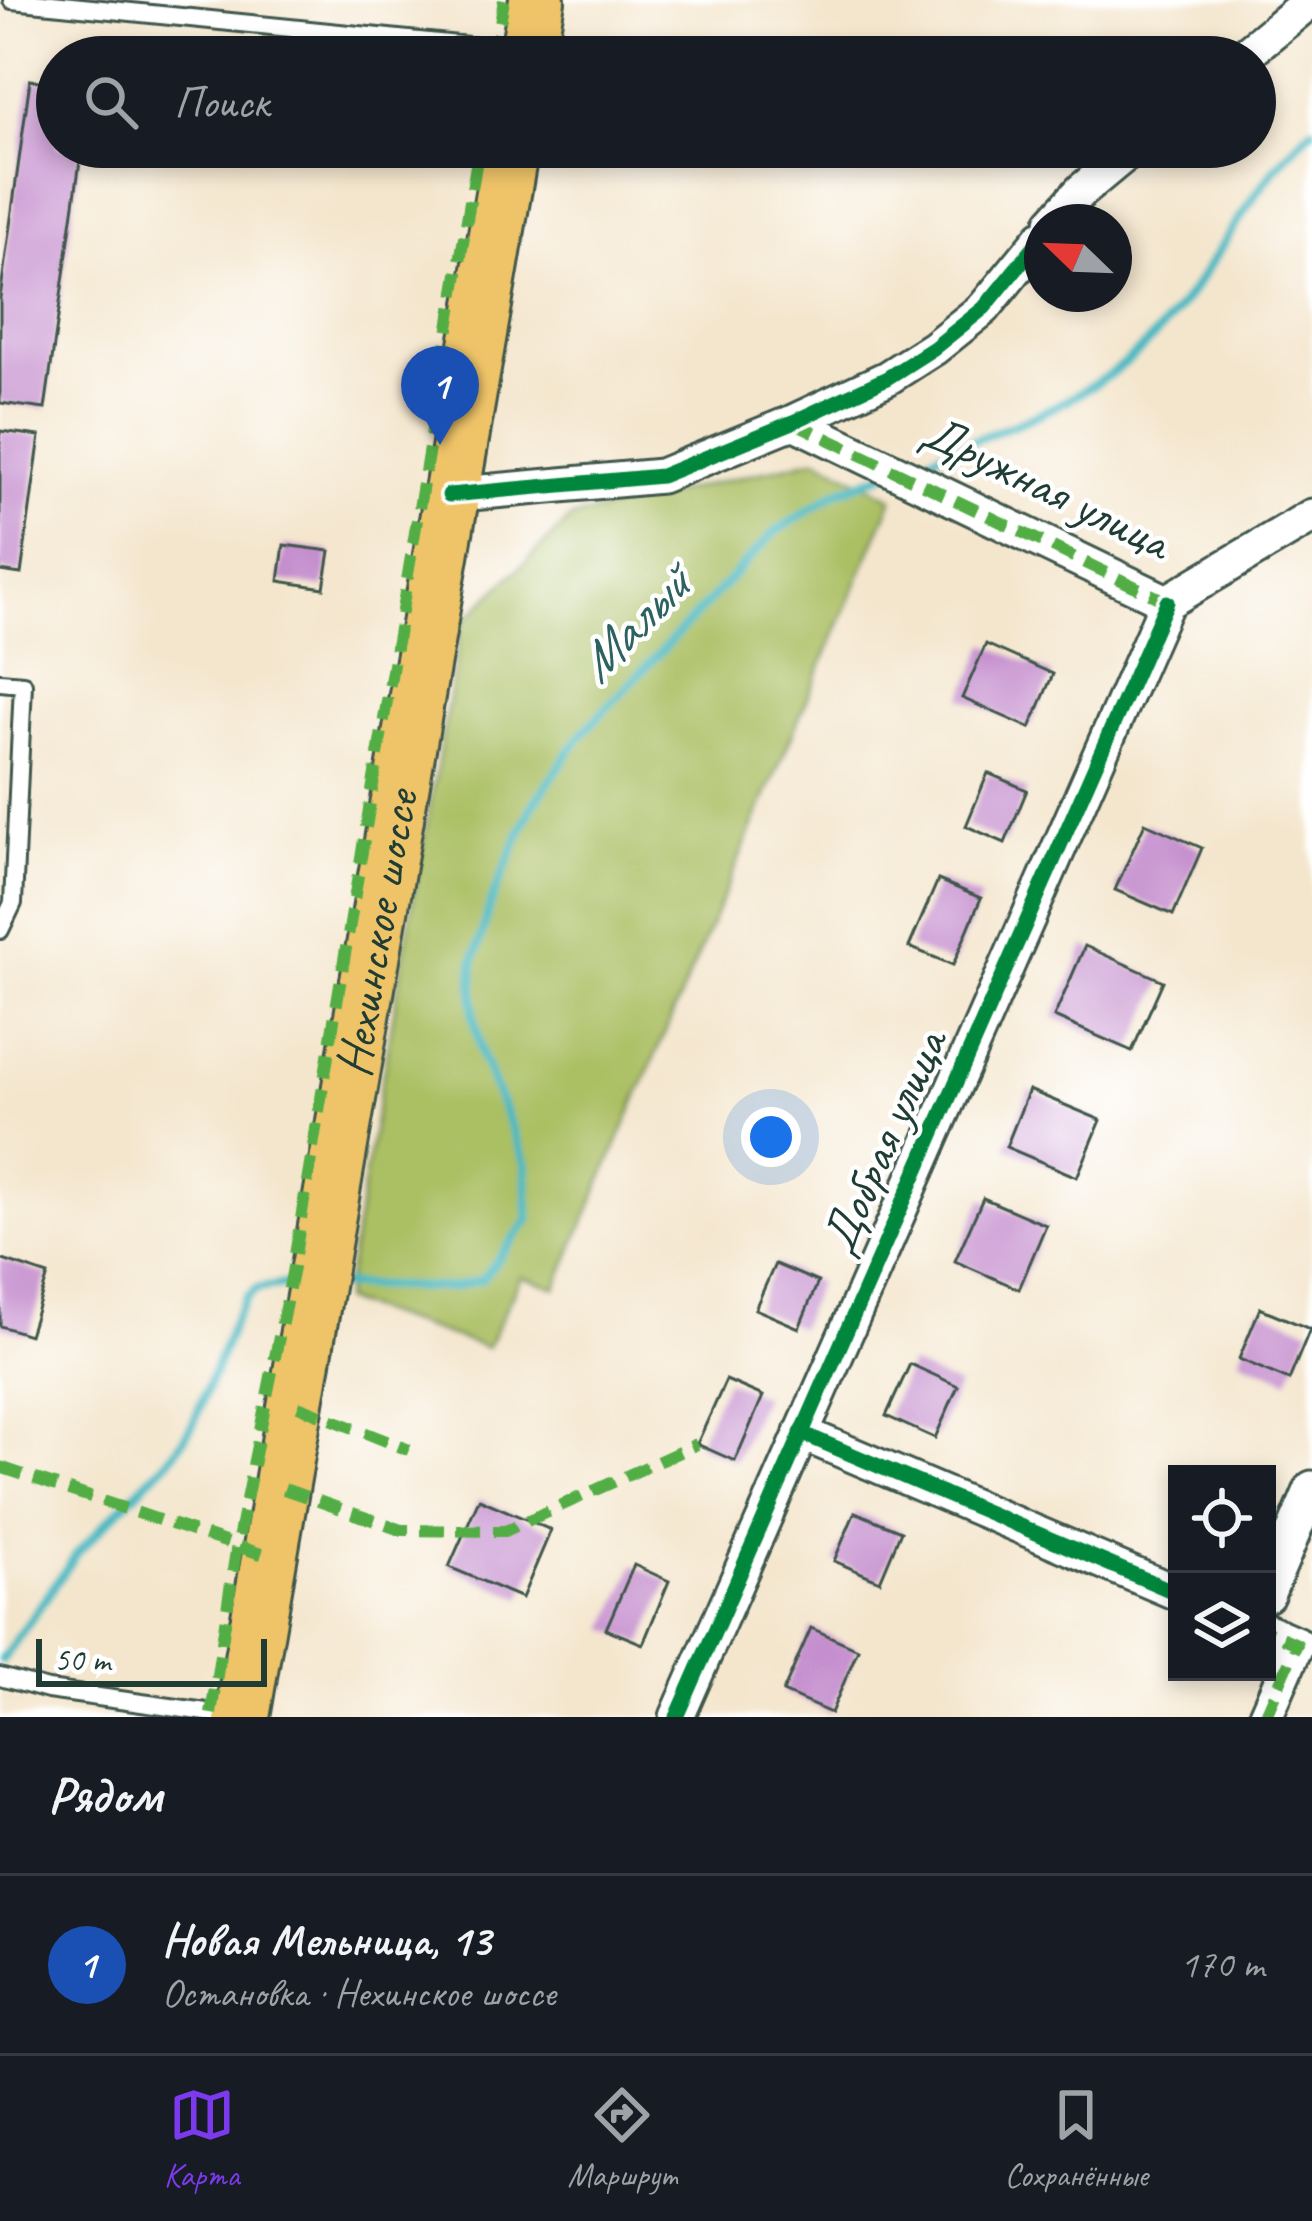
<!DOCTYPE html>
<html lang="ru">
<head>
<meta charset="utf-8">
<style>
  body { margin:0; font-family:Caveat,sans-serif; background:#242831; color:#f1f3f6 }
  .controls { position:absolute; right:36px; bottom:36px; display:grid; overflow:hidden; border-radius:0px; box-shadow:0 6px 18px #0003 }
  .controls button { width:108px; height:108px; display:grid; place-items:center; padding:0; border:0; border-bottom:3px solid #363941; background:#171b24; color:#f1f3f6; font:60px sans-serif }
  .compass { position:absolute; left:1024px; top:204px; width:108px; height:108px; border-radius:50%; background:#171b24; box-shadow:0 6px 18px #0003; rotate:293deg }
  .scale { position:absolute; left:36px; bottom:30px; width:231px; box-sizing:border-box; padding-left:12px; border:6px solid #1f3d34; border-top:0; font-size:33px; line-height:42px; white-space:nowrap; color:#1f3d34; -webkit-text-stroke:9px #fff; paint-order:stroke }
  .you { position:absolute; left:771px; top:1137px; width:42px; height:42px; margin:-30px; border:9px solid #fff; border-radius:50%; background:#1a73e8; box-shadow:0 0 0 18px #1a73e833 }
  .badge { display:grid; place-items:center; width:78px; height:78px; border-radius:50%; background:#7c3aed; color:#fff; font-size:39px; font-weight:700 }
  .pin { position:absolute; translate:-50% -99px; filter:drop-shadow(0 3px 6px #0008) }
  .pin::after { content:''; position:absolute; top:63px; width:42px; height:36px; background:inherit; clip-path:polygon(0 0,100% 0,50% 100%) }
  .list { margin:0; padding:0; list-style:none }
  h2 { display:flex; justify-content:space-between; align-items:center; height:156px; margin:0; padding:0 48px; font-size:51px }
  h2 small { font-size:39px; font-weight:400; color:#9ea1a6 }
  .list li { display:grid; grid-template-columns:78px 1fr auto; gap:36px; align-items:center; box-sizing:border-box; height:180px; padding:0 48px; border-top:3px solid #363941 }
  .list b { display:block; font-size:45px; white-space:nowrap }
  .list p { margin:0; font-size:39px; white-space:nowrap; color:#9ea1a6 }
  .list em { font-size:39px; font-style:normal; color:#9ea1a6 }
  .icon { flex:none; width:66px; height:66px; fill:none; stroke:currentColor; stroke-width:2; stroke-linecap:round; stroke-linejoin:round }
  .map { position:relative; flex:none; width:1312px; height:1717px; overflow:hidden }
  .search { position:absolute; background:#171b24; box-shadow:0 6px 18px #0003; left:36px; right:36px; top:36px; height:132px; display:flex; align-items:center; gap:30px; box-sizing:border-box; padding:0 42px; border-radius:66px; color:#9ea1a6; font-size:45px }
  .sheet { height:336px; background:#171b24 }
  nav { display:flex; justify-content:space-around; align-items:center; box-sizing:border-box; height:168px; border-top:3px solid #363941; background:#171b24; font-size:33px; color:#9ea1a6 }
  nav a { display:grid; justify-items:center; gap:6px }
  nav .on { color:#7c3aed }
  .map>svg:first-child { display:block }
  .green { fill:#abbf64; stroke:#657e4c; stroke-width:3 }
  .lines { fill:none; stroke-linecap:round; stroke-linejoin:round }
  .stream { stroke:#4ab9c2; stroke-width:9 }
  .building { fill:#c58ece }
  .lane-casing { stroke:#3f564b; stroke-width:22 }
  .street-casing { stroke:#3f564b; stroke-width:39 }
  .primary-casing { stroke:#3f564b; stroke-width:60 }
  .lane { stroke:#fff; stroke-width:16 }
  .street { stroke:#fff; stroke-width:33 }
  .primary { stroke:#efc469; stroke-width:54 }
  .quiet { stroke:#52ad45; stroke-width:12; stroke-dasharray:24 12; stroke-linecap:butt }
  .cycleway-casing { stroke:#fff; stroke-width:22 }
  .cycleway { stroke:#00873e; stroke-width:15 }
  .labels { text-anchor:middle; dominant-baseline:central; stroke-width:9; stroke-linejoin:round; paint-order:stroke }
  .street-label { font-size:51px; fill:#1f3d34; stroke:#fff }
  .water-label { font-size:54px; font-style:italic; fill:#2c625f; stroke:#fff }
</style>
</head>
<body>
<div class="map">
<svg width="1312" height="1717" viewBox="0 0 1312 1717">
  <rect width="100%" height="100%" fill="#fff"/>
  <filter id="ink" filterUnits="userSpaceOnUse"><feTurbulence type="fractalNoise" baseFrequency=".00833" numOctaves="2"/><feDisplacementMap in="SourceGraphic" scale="24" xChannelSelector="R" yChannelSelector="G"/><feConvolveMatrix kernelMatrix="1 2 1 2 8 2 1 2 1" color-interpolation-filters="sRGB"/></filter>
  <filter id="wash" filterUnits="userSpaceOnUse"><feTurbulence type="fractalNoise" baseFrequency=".004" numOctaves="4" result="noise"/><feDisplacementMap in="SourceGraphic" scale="48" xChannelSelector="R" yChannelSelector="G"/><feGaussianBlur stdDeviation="2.7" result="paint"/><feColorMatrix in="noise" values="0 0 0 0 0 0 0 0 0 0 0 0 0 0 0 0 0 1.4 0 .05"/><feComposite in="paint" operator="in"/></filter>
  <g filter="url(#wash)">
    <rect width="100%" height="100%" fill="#f4e6cd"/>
    <path class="green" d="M817,458L893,498L556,1288L521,1276L487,1348L343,1301L462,623L571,518Z"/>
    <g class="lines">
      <path class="stream" d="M905,466C991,433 1083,407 1150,341C1213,277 1245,190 1312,129
        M337,1285L450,1288L482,1279L529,1220L526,1163L482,1057L474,1017L473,965L492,899L531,808L580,736L774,533L837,492L884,474
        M2,1660L78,1552L173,1455L193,1424L235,1318L247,1297L257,1289L287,1284"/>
    </g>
    <g id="blocks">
      <path class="building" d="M30,80L57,83V147H82L45,409L0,403V298Z
        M0,431L40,436L21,574L0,571Z
        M284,545L330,551L324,588L279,581Z
        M986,644L1053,674L1030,728L962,698Z
        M988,773L1027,790L1005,843L966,826Z
        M1145,823L1202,848L1173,915L1115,890Z
        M938,880L981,898L953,965L909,947Z
        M1085,946L1163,981L1132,1051L1054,1017Z
        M1029,1090L1101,1120L1077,1177L1006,1147Z
        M983,1198L1046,1225L1019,1289L955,1261Z
        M0,1259L48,1275L29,1335L0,1326Z
        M775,1264L818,1282L799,1328L755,1309Z
        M1260,1308L1310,1329L1289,1380L1239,1359Z
        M910,1364L958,1386L935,1438L886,1416Z
        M726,1380L763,1396L735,1461L697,1444Z
        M479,1499L551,1530L522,1598L449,1567Z
        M855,1512L901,1531L880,1581L834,1561Z
        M634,1565L669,1581L643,1644L606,1629Z
        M811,1628L858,1649L831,1713L783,1692Z"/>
    </g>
  </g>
  <g filter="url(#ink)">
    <use href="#blocks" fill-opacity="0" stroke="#3f564b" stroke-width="3"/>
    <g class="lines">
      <g class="lane-casing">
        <path id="lane" d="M12,0L518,51
          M0,682L23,684L13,903L0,930
          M0,1677L48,1690L235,1716"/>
      </g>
      <g class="street-casing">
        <path id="street" d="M1242,57L1311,0
          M1053,222L1081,191L1134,147
          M793,422L1167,602
          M449,495L661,476L793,422L887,378L934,348L984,308L1042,237
          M1167,602L1312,516
          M801,1433L1177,1593
          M1267,1595L1312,1488
          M677,1717L1167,602
          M1265,1717L1297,1644L1267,1631"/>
      </g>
      <g class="primary-casing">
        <g id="primary">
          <path d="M527,57L537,0"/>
          <path id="s1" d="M242,1717L511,147"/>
        </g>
      </g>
      <use href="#lane" class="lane"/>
      <use href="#street" class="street"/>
      <use href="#primary" class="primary"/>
      <path class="quiet" d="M494,57L504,0
        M793,422L1167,602L1165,607
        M298,1406L409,1450
        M0,1467L270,1557
        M284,1489L401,1530L505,1531L697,1444
        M211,1714L237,1544L292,1273L479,147
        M1265,1717L1297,1644L1267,1631"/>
      <g class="cycleway-casing">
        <path id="cycleway" d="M449,495L661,476L793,422L887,378L934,348L984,308L1042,237
          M801,1433L1177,1593
          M677,1717L1167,602"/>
      </g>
      <use href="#cycleway" class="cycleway"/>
    </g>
  </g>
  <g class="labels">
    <g class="street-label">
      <text transform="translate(1046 486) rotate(26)">Дружная улица</text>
      <text stroke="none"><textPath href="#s1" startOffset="795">Нехинское шоссе</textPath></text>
      <text transform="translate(883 1142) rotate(-66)">Добрая улица</text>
    </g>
    <g class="water-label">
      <text transform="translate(633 624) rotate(-46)">Малый</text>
    </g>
  </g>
</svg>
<div class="controls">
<button><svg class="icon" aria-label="locate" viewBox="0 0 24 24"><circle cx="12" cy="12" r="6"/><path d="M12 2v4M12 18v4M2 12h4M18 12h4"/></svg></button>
<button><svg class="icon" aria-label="layers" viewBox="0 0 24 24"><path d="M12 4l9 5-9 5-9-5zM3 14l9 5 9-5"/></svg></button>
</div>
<svg class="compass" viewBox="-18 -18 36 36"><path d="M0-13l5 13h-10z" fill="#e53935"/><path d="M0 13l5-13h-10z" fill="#9ea1a6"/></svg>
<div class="scale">50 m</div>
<div class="you"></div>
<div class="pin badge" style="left:440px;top:445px;background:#1a4fb4">1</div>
<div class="search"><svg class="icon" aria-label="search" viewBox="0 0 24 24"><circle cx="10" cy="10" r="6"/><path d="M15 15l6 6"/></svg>Поиск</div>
</div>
<section class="sheet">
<h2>Рядом<small></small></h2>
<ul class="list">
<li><span class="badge" style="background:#1a4fb4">1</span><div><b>Новая Мельница, 13</b><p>Остановка · Нехинское шоссе</p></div><em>170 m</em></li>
</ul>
</section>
<nav>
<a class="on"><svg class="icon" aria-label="map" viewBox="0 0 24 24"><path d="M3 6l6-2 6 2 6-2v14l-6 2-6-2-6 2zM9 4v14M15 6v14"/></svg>Карта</a>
<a><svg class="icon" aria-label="directions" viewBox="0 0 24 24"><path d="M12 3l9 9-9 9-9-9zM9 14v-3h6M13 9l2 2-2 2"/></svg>Маршрут</a>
<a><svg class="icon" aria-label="saved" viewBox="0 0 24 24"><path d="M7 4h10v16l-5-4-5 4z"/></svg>Сохранённые</a>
</nav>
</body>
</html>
